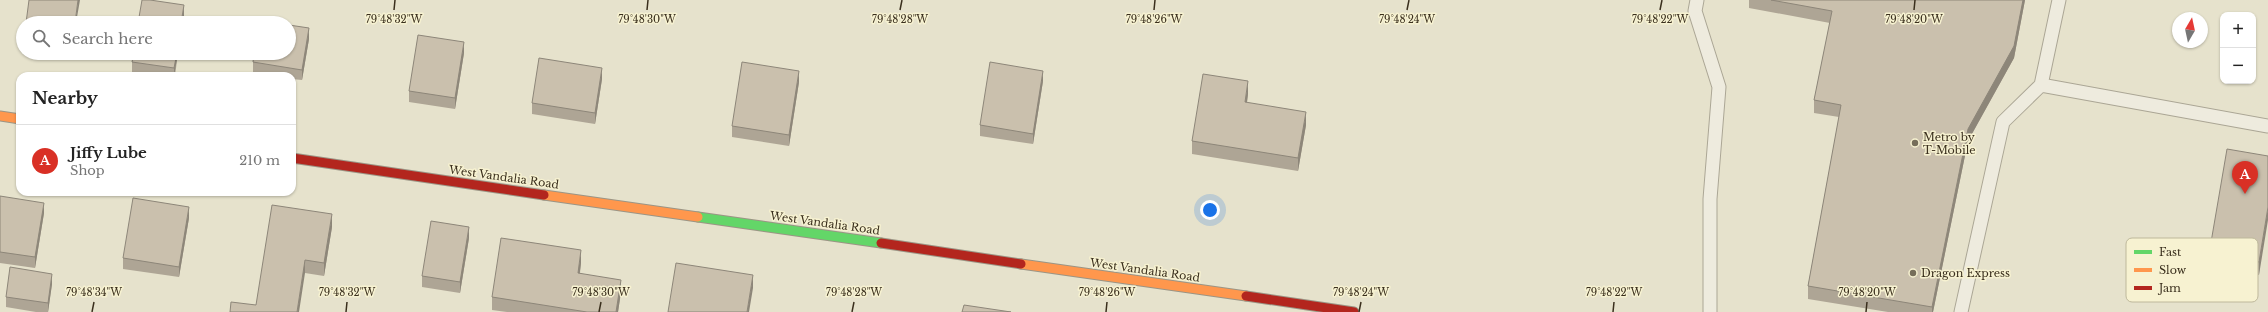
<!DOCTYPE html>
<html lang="en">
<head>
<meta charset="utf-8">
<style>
  body { margin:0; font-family:"Libre Baskerville",serif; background:#f2f2f2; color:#222 }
  .controls { position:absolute; right:12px; top:12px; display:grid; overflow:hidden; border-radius:8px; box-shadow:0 1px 3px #0004 }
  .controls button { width:36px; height:36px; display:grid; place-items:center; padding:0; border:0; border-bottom:1px solid #e0e0e0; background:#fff; color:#222; font:20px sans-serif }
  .compass { position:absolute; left:2172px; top:12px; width:36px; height:36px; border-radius:50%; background:#fff; box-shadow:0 1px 3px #0004; rotate:9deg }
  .you { position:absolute; left:1210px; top:210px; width:14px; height:14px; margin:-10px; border:3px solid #fff; border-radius:50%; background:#1a73e8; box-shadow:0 0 0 6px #1a73e833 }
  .badge { display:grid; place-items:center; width:26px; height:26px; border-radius:50%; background:#d93025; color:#fff; font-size:13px; font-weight:700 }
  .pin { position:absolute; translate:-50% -33px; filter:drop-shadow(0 1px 2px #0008) }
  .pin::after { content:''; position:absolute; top:21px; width:14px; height:12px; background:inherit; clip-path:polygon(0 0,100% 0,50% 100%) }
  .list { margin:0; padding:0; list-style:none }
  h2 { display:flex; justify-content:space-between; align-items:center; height:52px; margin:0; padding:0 16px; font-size:17px }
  h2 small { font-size:13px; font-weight:400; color:#767676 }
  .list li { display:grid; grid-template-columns:26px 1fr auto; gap:12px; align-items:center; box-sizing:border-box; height:72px; padding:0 16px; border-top:1px solid #e0e0e0 }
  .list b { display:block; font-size:15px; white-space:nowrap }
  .list p { margin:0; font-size:13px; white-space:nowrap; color:#767676 }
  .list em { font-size:13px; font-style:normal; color:#767676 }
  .icon { flex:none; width:22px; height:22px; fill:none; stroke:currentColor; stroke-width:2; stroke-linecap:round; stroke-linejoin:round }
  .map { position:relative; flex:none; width:2268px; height:312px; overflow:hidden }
  .search { position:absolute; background:#fff; box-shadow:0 1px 3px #0004; left:16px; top:16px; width:280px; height:44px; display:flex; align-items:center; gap:10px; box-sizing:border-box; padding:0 14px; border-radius:22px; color:#767676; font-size:15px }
  .panel { position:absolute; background:#fff; box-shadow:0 1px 3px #0004; left:16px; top:72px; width:280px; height:124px; border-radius:12px }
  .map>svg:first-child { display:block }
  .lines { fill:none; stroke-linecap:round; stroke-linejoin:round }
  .lane-casing { stroke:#aba695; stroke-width:15 }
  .fast-casing { stroke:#9b9585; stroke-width:11 }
  .slow-casing { stroke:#9b9585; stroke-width:11 }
  .jam-casing { stroke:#9b9585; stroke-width:11 }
  .lane { stroke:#eeebde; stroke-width:13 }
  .fast { stroke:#63d668; stroke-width:9 }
  .slow { stroke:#ff974d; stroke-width:9 }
  .jam { stroke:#b3261e; stroke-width:9 }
  .wall { fill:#aea595 }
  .shaded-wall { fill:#8d8679 }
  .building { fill:#cac0ad; stroke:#8d8679 }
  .ticks { fill:none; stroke:#3a2f1d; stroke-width:1.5 }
  .poi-dot { fill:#766e5a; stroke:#f7f2d1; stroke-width:1.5 }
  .labels { text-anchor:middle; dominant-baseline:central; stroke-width:3; stroke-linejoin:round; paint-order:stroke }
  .poi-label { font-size:11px; fill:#3a2f1d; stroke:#f7f2d1; text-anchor:start }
  .street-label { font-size:11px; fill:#3a2f1d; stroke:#f7f2d1 }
  .key { fill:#f7f2d1; stroke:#beb89b; stroke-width:1 }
  .key-label { font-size:11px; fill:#3a2f1d }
  .ticks-label { font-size:10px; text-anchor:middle; fill:#3a2f1d; stroke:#f7f2d1; stroke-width:3; stroke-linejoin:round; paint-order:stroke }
</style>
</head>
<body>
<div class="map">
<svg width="2268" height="312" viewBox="0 0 2268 312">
  <rect width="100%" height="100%" fill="#e6e2cc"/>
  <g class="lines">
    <g class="lane-casing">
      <path id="lane" d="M1697,0L1695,11L1719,87L1710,199V312
        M2041,85L2268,126
        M1961,312L2003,122L2041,85L2059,0"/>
    </g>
    <g class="fast-casing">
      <path id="fast" d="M698,217L881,243"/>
    </g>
    <g class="slow-casing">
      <path id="slow" d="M0,116L20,119
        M544,195L698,217
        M1021,264L1246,296"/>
    </g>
    <g class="jam-casing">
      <path id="jam" d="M292,158L544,195
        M881,243L1021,264
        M1246,296L1354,312"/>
    </g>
    <use href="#lane" class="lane"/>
    <use href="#fast" class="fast"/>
    <use href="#slow" class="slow"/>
    <use href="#jam" class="jam"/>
  </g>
  <path class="wall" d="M1749,0H2025L2014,58L1968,141L1933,312H1888L1808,299V286L1839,117L1814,113V100L1830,23L1749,8Z
    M309,39L302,80L292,79V76H275L253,72V62Z
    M178,53L175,76H155L132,72V62Z
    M464,53L455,109L409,102V91Z
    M602,79L595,124L532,114V103Z
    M1043,81L1033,144L980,136V125Z
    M799,82L789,146L732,137V126Z
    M1248,94L1247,103L1306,125L1298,171L1192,154V141Z
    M2268,156L2259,275L2209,267V254Z
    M0,196L44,213L35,268L0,263Z
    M189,218L179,277L123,269V258Z
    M332,227L324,276L305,273L256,305Z
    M469,238L460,293L422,287V276Z
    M581,263L580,273L621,292L618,312H507L492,310V297Z
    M52,284L48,312H36L6,307V297Z"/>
  <path class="shaded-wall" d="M78,0H80L76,23H75Z
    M2023,0H2025L2014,58L1968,141L1933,312H1932V307L1968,129Z
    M184,5V16L183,23H181Z
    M309,28V39L302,80V70Z
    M464,42V53L455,109V98Z
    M177,53H178L174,76V68Z
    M602,68V79L595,124V113Z
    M799,71V82L789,146V135Z
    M1043,71V81L1033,144V134Z
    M1248,81V94L1245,115V102Z
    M1306,112V125L1298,171V158Z
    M44,203V213L35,268V257Z
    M189,207V218L179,277V267Z
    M2268,207V220L2259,275V262Z
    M332,214V227L324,276V263Z
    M469,227V238L460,293V282Z
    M581,250V263L578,286V273Z
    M305,260V273L299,312H297Z
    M52,274V284L48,312V303Z
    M753,275V288L749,312H747Z
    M621,280V292L618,312H616Z"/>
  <path class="building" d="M29,0H78L75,23H26Z
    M142,0H150L184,5L181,23H138Z
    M1771,0H2023L2014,46L1968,129L1932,307L1808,286L1841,105L1814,100L1832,11Z
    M260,20L278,23H259Z
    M289,25L309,28L302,70L253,62L254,53H289Z
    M418,35L464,42L455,98L409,91Z
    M134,53H177L174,68L132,62Z
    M539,58L602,68L595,113L532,103Z
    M742,62L799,71L789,135L732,126Z
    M990,62L1043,71L1033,134L980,125Z
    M1203,74L1248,81L1245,102L1306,112L1298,158L1192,141Z
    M2227,149L2268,156V207L2259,262L2209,254Z
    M0,196L44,203L35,257L0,252Z
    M133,198L189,207L179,267L123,258Z
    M272,205L332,214L324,263L305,260L297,312H230L231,302L256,305Z
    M431,221L469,227L460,282L422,276Z
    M501,238L581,250L578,273L621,280L616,312H587L492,297Z
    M676,263L753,275L747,312H668Z
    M10,267L52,274L48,303L6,297Z
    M964,305L1011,312H962Z"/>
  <path class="ticks" d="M394,10L395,0M647,10L648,0M900,10L902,0M1154,10L1155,0M1407,10L1409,0M1660,10L1662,0M1914,10L1915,0M92,312L94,302M346,312L347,302M599,312L601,302M852,312L854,302M1106,312L1107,302M1359,312L1361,302M1613,312L1614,302M1866,312L1867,302"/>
  <g class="poi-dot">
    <circle cx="1915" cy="143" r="4"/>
    <circle cx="1913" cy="273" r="4"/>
  </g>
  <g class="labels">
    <g class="poi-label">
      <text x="1923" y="137">Metro by<tspan x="1923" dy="13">T-Mobile</tspan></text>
      <text x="1921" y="273">Dragon Express</text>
    </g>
    <g class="street-label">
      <text transform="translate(504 177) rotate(8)">West Vandalia Road</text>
      <text transform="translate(825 223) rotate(8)">West Vandalia Road</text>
      <text transform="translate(1145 270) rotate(8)">West Vandalia Road</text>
    </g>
  </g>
  <rect x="2126" y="238" width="132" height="64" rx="6" class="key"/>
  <rect x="2134" y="250" width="18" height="4" fill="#63d668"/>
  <rect x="2134" y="268" width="18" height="4" fill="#ff974d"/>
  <rect x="2134" y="286" width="18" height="4" fill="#b3261e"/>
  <g class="key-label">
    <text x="2159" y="256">Fast</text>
    <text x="2159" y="274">Slow</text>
    <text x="2159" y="292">Jam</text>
  </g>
  <g class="ticks-label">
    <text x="394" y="23">79°48'32"W</text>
    <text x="647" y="23">79°48'30"W</text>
    <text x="1154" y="23">79°48'26"W</text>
    <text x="1407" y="23">79°48'24"W</text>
    <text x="1914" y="23">79°48'20"W</text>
    <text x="900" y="23">79°48'28"W</text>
    <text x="1660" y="23">79°48'22"W</text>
    <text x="94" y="296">79°48'34"W</text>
    <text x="347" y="296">79°48'32"W</text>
    <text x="601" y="296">79°48'30"W</text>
    <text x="854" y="296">79°48'28"W</text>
    <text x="1107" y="296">79°48'26"W</text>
    <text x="1361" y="296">79°48'24"W</text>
    <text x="1614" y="296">79°48'22"W</text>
    <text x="1867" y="296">79°48'20"W</text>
  </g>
</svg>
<div class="controls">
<button>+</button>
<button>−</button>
</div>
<svg class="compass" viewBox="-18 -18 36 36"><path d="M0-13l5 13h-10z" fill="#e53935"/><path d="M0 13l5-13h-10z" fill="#767676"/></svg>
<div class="you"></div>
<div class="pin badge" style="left:2245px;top:194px">A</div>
<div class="search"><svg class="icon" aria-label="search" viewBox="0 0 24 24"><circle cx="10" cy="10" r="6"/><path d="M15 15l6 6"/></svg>Search here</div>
<section class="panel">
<h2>Nearby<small></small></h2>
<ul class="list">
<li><span class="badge">A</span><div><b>Jiffy Lube</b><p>Shop</p></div><em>210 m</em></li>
</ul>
</section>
</div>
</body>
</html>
